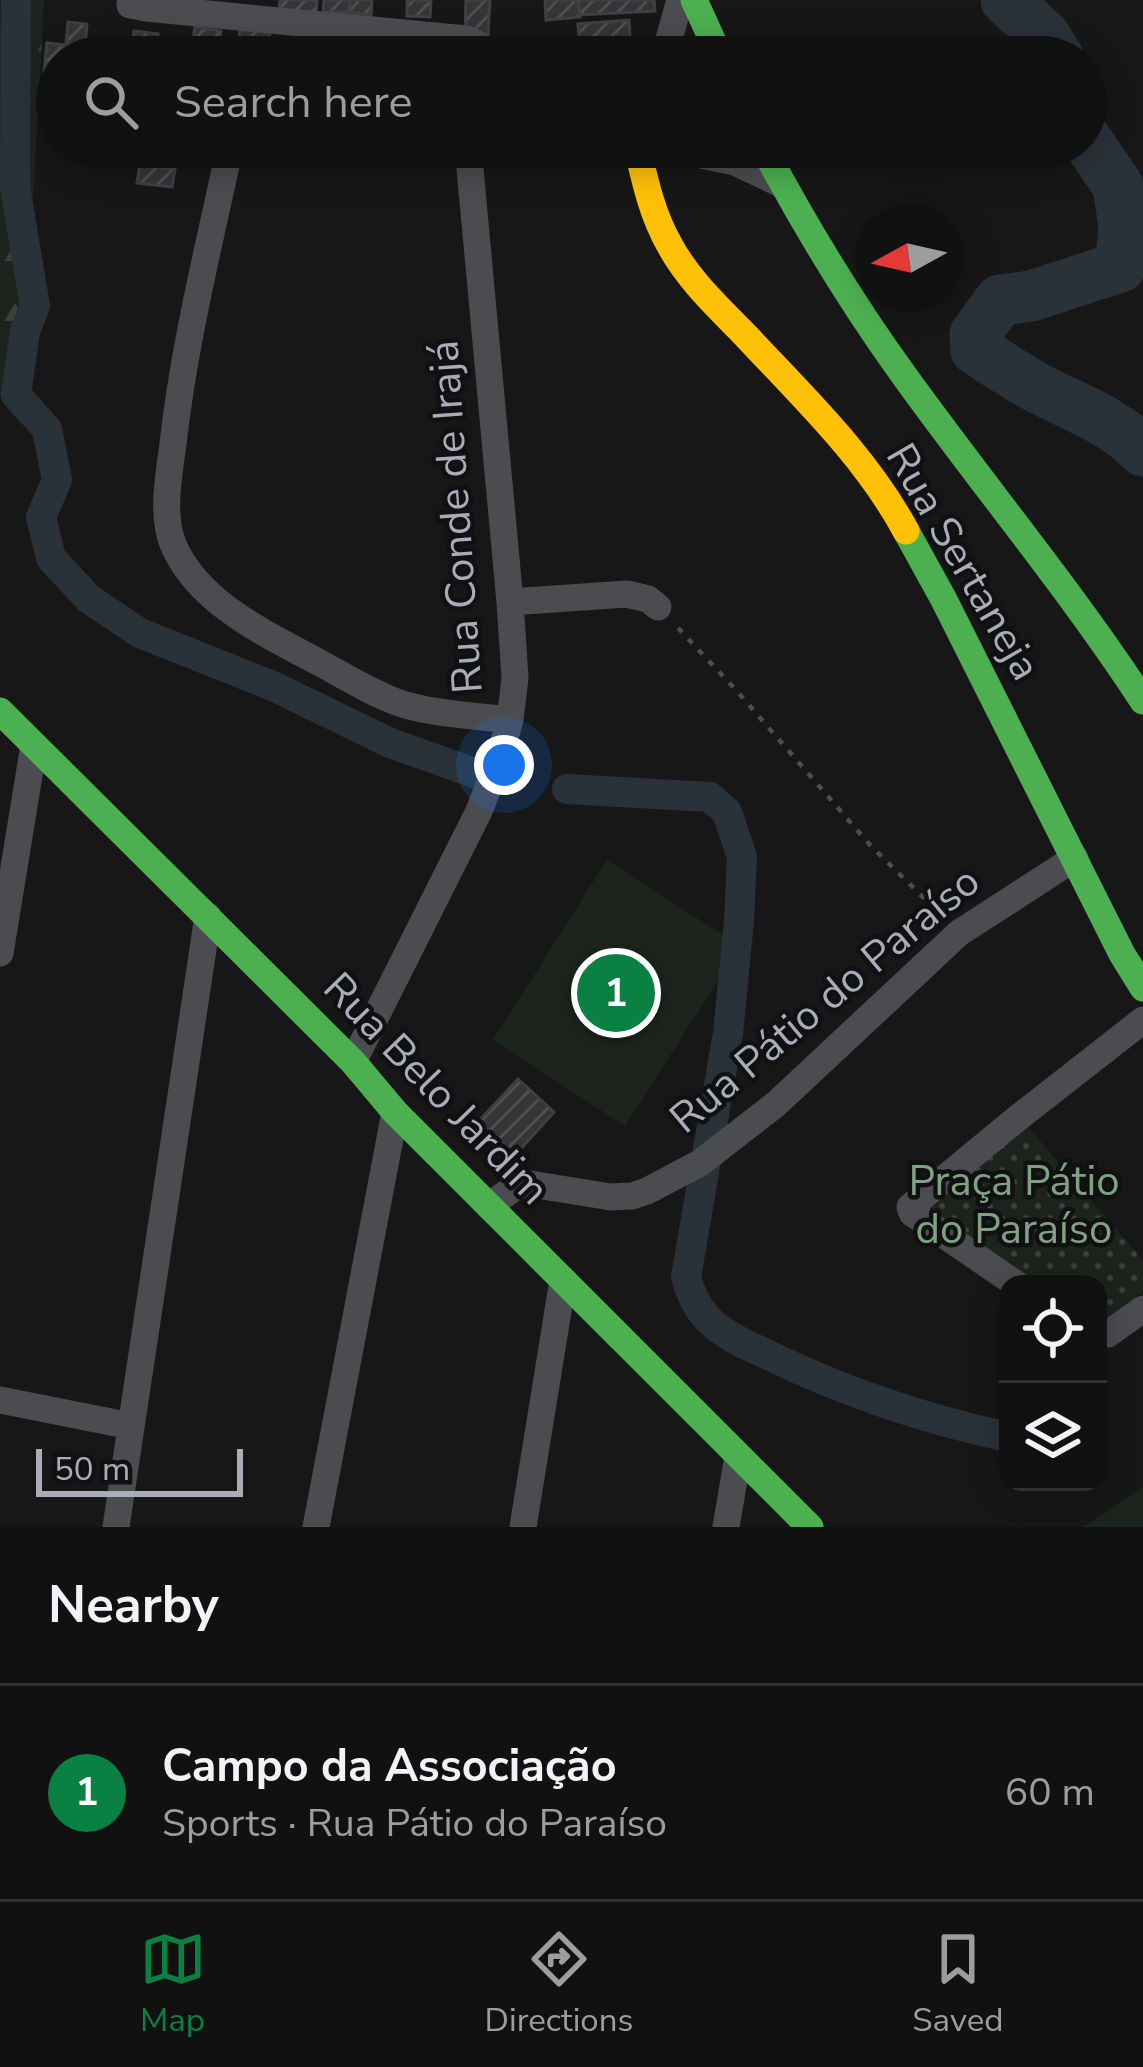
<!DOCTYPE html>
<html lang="en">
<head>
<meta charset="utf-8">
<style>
  body { margin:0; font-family:"Nunito Sans",sans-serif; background:#1a1a1a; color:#f1f3f6 }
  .controls { position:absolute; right:36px; bottom:36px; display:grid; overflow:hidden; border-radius:24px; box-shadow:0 6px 30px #0003 }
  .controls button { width:108px; height:108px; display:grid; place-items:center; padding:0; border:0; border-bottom:3px solid #303131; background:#111; color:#f1f3f6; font:60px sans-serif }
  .compass { position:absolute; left:855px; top:204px; width:108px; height:108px; border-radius:50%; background:#111; box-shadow:0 6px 30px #0003; rotate:262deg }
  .scale { position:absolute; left:36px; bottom:30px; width:207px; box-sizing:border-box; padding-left:12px; border:6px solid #a8adb8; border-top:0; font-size:33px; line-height:42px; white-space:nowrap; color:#a8adb8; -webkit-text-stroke:9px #111113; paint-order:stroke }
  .you { position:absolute; left:504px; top:765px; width:42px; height:42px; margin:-30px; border:9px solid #fff; border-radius:50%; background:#1a73e8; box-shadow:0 0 0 18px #1a73e833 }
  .badge { display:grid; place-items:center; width:78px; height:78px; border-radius:50%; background:#0b8043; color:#fff; font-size:39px; font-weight:700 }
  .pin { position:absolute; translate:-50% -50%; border:6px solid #fff; box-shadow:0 3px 12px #0006 }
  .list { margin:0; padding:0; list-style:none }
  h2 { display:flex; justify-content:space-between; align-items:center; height:156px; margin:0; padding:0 48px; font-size:51px }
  h2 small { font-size:39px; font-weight:400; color:#9c9d9f }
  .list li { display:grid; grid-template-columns:78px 1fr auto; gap:36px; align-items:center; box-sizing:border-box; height:216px; padding:0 48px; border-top:3px solid #303131 }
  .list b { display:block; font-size:45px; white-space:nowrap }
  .list p { margin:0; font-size:39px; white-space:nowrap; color:#9c9d9f }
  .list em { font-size:39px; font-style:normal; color:#9c9d9f }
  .icon { flex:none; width:66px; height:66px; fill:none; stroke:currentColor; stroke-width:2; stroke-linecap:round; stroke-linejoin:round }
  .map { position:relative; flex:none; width:1143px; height:1527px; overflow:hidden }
  .search { position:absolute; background:#111; box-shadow:0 6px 30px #0003; left:36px; right:36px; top:36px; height:132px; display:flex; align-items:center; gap:30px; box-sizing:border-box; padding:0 42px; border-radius:66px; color:#9c9d9f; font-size:45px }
  .sheet { height:372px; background:#111 }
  nav { display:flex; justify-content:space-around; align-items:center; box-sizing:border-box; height:168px; border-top:3px solid #303131; background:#111; font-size:33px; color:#9c9d9f }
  nav a { display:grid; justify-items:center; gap:6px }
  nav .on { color:#0b8043 }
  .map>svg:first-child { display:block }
  .grass { fill:url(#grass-dots) }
  .forest { fill:url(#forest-firs) }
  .garden { fill:#1d241e }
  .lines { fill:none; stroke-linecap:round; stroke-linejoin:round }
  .canal { stroke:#2a3239; stroke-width:30 }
  .river { stroke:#2a3239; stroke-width:51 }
  .building { fill:url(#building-hatch); stroke:#3f4043; stroke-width:3 }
  .path { stroke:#4d4e52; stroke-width:4.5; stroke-dasharray:6 9; stroke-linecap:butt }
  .street { stroke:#4b4c50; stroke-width:27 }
  .fast { stroke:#4caf50; stroke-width:27 }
  .slow { stroke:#ffc107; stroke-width:27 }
  .labels { text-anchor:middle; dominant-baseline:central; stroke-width:9; stroke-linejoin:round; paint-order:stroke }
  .street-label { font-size:42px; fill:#a8adb8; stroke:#111113 }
  .park-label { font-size:42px; fill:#7fa381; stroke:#111113 }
</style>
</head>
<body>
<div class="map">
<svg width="1143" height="1527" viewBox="0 0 1143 1527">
  <defs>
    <pattern id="grass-dots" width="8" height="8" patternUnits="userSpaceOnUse" patternTransform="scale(3)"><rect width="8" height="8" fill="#1d241e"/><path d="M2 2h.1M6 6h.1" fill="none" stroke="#3b413d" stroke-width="1.8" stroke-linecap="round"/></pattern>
    <pattern id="forest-firs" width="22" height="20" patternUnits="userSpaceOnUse" patternTransform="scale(3)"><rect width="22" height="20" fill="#1d241e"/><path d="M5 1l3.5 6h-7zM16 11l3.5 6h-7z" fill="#3b413d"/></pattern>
    <pattern id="building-hatch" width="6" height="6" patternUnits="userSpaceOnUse" patternTransform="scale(3)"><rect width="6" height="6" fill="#353536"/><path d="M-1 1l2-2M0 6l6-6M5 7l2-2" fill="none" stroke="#4f5051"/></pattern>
  </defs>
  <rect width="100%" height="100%" fill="#171717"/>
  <path class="grass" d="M1020,1118L1143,1260V1292L1102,1325L1098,1323V1284H1024L911,1209Z"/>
  <path class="forest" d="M0,0H44L29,272L16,395L0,396Z"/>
  <path class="garden" d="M607,860L740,946L625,1126L493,1040Z
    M1143,1487V1527H1083Z"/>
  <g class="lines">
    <path class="canal" d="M16,0L15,187L35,306L25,331L16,395L47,429L57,480L41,517L51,558L89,599L140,633L275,687L390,743L483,776
      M567,789L710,797L727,812L742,857L739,921L728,1033L686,1277C690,1293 696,1306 707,1318C720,1333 744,1344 762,1352C839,1390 924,1419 1008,1437"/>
    <path class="river" d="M1006,0L1045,36L1058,57
      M1086,139L1118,186L1124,226L1120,267L1031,296L1000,300L975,334L976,350C995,362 1014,375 1034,386C1072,407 1111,418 1143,451"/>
  </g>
  <path class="building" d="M280,0H317L316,17L279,14Z
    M324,0H350L349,13L323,12Z
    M350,0H372L371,15L349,13Z
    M407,0H431L430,17L407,16Z
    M466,0H490L488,36L465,35Z
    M545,0H578L580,17L546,20Z
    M578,0H654L655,11L579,15Z
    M629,20L631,56L580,57L578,24Z
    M68,22L87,24L85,47L66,44Z
    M240,24L270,25L269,49L239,47Z
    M195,27L221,31L217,57H190Z
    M134,31L158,34L154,57H130Z
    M110,38L133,41L130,57H107Z
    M543,38L544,57H530L529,39Z
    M275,42L311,44L310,57H274Z
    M47,43L85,47L84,57H57V74L44,72Z
    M320,48L350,50V57H320Z
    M140,165L175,169L172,187L137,183Z
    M518,1079L554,1112L515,1155L479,1121Z"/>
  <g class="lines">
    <path class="path" d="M678,628L736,690L870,845L942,916"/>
    <path class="street" d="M131,0L130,5L146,8L466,39L478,44L482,57
      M664,57L680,0
      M230,147C209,246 184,344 173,444C169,475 161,514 173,544C198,604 267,634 320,663C346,677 373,694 402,704C436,714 475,716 510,720
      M663,147L735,162L783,185
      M510,602L627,594L648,599L658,607
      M0,953L34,745
      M353,1062L479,811L497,765L510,720L515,678L510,602L468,147
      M489,1206L515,1187L530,1184L611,1197L632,1196L647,1191L700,1163L776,1104L959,933L1075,858
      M1016,1284L912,1213L910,1207L1019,1117L1143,1020
      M1098,1332L1108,1334L1143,1309
      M0,1400L131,1426
      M116,1527L208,916
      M316,1527L395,1112
      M523,1527L563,1280
      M726,1527L738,1456"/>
    <path class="fast" d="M694,0L720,57
      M763,147C805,226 851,302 903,374C982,484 1069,588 1143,701
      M906,531L943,598L1122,954L1143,988
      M0,711L353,1062L395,1112L810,1527"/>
    <path class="slow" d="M637,147C645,181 652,214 669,244C688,280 719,308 747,337C804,398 866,457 906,531"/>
  </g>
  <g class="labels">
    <g class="street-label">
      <text transform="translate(456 517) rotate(-94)">Rua Conde de Irajá</text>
      <text transform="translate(963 562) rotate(60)">Rua Sertaneja</text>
      <text transform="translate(825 1000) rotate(-40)">Rua Pátio do Paraíso</text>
      <text transform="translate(436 1089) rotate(46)">Rua Belo Jardim</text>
    </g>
    <g class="park-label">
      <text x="1014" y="1181">Praça Pátio<tspan x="1014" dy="48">do Paraíso</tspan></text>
    </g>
  </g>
</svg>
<div class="controls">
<button><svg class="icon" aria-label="locate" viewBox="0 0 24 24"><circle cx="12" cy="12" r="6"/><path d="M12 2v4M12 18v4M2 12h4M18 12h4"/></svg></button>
<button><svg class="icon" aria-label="layers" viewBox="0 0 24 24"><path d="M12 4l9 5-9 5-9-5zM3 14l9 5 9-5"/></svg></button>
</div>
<svg class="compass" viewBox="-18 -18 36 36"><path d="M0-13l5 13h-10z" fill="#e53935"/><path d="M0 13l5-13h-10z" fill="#9c9d9f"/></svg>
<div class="scale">50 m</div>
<div class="you"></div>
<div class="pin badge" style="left:616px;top:993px">1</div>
<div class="search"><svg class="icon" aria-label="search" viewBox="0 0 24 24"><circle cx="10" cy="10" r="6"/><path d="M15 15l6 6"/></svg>Search here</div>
</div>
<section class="sheet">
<h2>Nearby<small></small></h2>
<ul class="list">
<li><span class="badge">1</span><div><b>Campo da Associação</b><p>Sports · Rua Pátio do Paraíso</p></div><em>60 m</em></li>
</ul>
</section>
<nav>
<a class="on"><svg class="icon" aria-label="map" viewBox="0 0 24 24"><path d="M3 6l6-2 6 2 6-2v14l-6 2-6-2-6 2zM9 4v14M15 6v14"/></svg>Map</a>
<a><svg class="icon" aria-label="directions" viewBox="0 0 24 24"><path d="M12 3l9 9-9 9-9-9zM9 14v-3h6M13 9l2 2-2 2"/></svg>Directions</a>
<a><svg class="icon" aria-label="saved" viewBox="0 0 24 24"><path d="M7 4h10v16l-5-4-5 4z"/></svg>Saved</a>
</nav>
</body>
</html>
